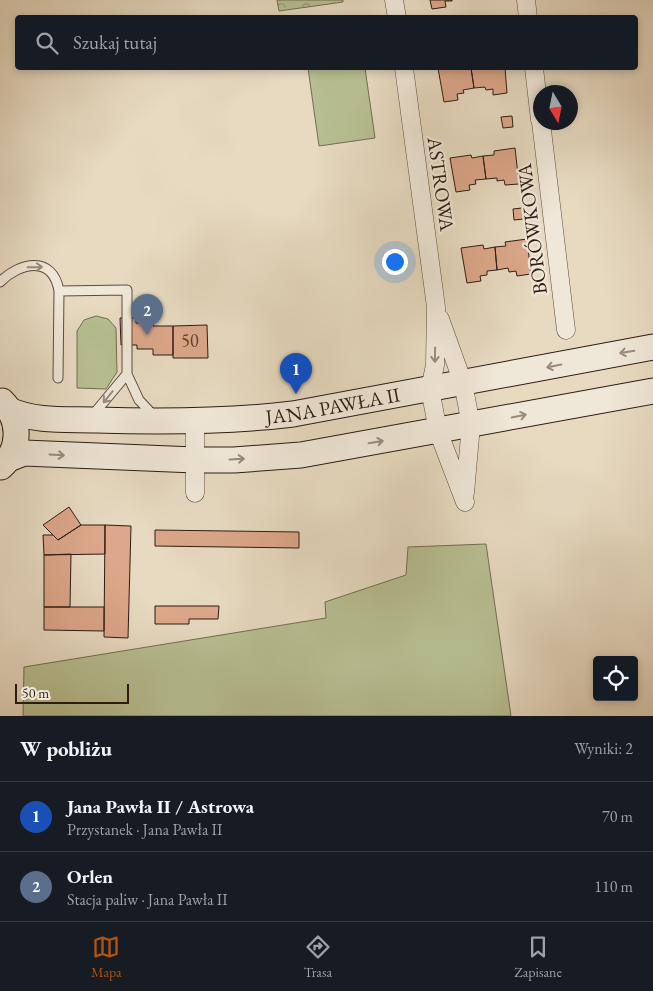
<!DOCTYPE html>
<html lang="pl">
<head>
<meta charset="utf-8">
<style>
  body { margin:0; font-family:"EB Garamond",serif; background:#20242c; color:#f1f3f6 }
  .controls { position:absolute; right:15px; bottom:15px; display:grid; overflow:hidden; border-radius:5px; box-shadow:0 2px 8px #0003 }
  .controls button { width:45px; height:45px; display:grid; place-items:center; padding:0; border:0; border-bottom:1px solid #363941; background:#171b24; color:#f1f3f6; font:25px sans-serif }
  .compass { position:absolute; left:533px; top:85px; width:45px; height:45px; border-radius:50%; background:#171b24; box-shadow:0 2px 8px #0003; rotate:170deg }
  .scale { position:absolute; left:15px; bottom:12px; width:114px; box-sizing:border-box; padding-left:5px; border:2px solid #2e1b12; border-top:0; font-size:14px; line-height:18px; white-space:nowrap; color:#2e1b12; -webkit-text-stroke:4px #efe7d7; paint-order:stroke }
  .you { position:absolute; left:394px; top:261px; width:18px; height:18px; margin:-12px; border:4px solid #fff; border-radius:50%; background:#1a73e8; box-shadow:0 0 0 8px #1a73e833 }
  .badge { display:grid; place-items:center; width:32px; height:32px; border-radius:50%; background:#b45309; color:#fff; font-size:16px; font-weight:700 }
  .pin { position:absolute; translate:-50% -41px; filter:drop-shadow(0 1px 2px #0008) }
  .pin::after { content:''; position:absolute; top:26px; width:18px; height:15px; background:inherit; clip-path:polygon(0 0,100% 0,50% 100%) }
  .list { margin:0; padding:0; list-style:none }
  h2 { display:flex; justify-content:space-between; align-items:center; height:65px; margin:0; padding:0 20px; font-size:21px }
  h2 small { font-size:16px; font-weight:400; color:#9ea1a6 }
  .list li { display:grid; grid-template-columns:32px 1fr auto; gap:15px; align-items:center; box-sizing:border-box; height:70px; padding:0 20px; border-top:1px solid #363941 }
  .list b { display:block; font-size:19px; white-space:nowrap }
  .list p { margin:0; font-size:16px; white-space:nowrap; color:#9ea1a6 }
  .list em { font-size:16px; font-style:normal; color:#9ea1a6 }
  .icon { flex:none; width:28px; height:28px; fill:none; stroke:currentColor; stroke-width:2; stroke-linecap:round; stroke-linejoin:round }
  .map { position:relative; flex:none; width:653px; height:716px; overflow:hidden }
  .search { position:absolute; background:#171b24; box-shadow:0 2px 8px #0003; left:15px; right:15px; top:15px; height:55px; display:flex; align-items:center; gap:12px; box-sizing:border-box; padding:0 18px; border-radius:5px; color:#9ea1a6; font-size:19px }
  .sheet { height:205px; background:#171b24 }
  nav { display:flex; justify-content:space-around; align-items:center; box-sizing:border-box; height:70px; border-top:1px solid #363941; background:#171b24; font-size:14px; color:#9ea1a6 }
  nav a { display:grid; justify-items:center; gap:2px }
  nav .on { color:#b45309 }
  .map>svg:first-child { display:block }
  .grass { fill:#b7bf92; stroke:#726d52 }
  .forest { fill:url(#forest-crowns); stroke:#726d52 }
  .building { fill:#dca78a; stroke:#2e1b12 }
  .lines { fill:none; stroke-linecap:round; stroke-linejoin:round }
  .lane-casing { stroke:#5c4b3e; stroke-width:11 }
  .street-casing { stroke:#5c4b3e; stroke-width:19 }
  .secondary-casing { stroke:#2e1b12; stroke-width:27 }
  .lane { stroke:#efe7d7; stroke-width:9 }
  .street { stroke:#efe7d7; stroke-width:18 }
  .secondary { stroke:#efe7d7; stroke-width:25 }
  .oneway { stroke:#988b7e }
  .labels { text-anchor:middle; dominant-baseline:central; stroke-width:4.5; stroke-linejoin:round; paint-order:stroke }
  .number-label { font-size:18px; fill:#5a3e30 }
  .street-label { font-size:20px; fill:#2e1b12; stroke:#efe7d7 }
</style>
</head>
<body>
<div class="map">
<svg width="653" height="716" viewBox="0 0 653 716">
  <defs>
    <pattern id="forest-crowns" width="20" height="18" patternUnits="userSpaceOnUse" patternTransform="scale(1.25)"><rect width="20" height="18" fill="#b7bf92"/><path d="M2 6a3 3 0 1 1 6 0M12 15a3 3 0 1 1 6 0" fill="none" stroke="#959a76"/></pattern>
  </defs>
  <rect width="100%" height="100%" fill="#e7dac1"/>
  <filter id="stains"><feTurbulence type="fractalNoise" baseFrequency=".004" numOctaves="4"/><feColorMatrix values="0 0 0 0 .2 0 0 0 0 .09 0 0 0 0 .02 0 0 0 .5 -.17"/></filter>
  <radialGradient id="worn" r=".72"><stop offset=".6" stop-color="#630" stop-opacity="0"/><stop offset="1" stop-color="#630" stop-opacity=".3"/></radialGradient>
  <path class="grass" d="M308,68H365L375,138L319,146Z
    M96,316L108,319L116,328L117,372L106,389L77,388V331L84,320Z
    M486,544L511,716H23L24,667L326,618L325,602L406,575L408,547Z"/>
  <path class="forest" d="M277,0H343V2L279,11Z"/>
  <path class="building" d="M430,0H452V1H445L446,7L432,9Z
    M438,68H471L474,88L463,90L464,93L457,94L458,100L444,102Z
    M471,68H505L507,93L493,95V89L486,90L485,87L474,88Z
    M512,116L513,127L503,128L501,117Z
    M515,148L519,184L505,185L504,180L497,181V178L486,179L483,156L494,155V151Z
    M471,155L472,158L483,156L486,179L475,180L476,184L469,185L470,190L456,192L450,158Z
    M522,208L524,219L514,220L513,209Z
    M527,239L531,274L517,276L516,271L509,272L508,268L497,270L495,247L506,246L505,242Z
    M483,245L484,249L495,247L497,270L487,271V275L480,276L481,281L467,283L461,248Z
    M120,318H136V323H153V326H173V355H153V349H137V345H121Z
    M207,325L208,358H173V326Z
    M69,507L81,525L58,540L43,525Z
    M81,525H105V554L44,555L43,535H53L58,540Z
    M105,525L131,526L128,638L104,637Z
    M155,530L299,532V548L155,546Z
    M71,554L70,607H44V555Z
    M155,606H219L218,619H189V624H155Z
    M44,607H104V631L44,630Z"/>
  <g class="lines">
    <g class="lane-casing">
      <path id="lane" d="M0,282C20,262 53,255 59,291
        M58,378L59,291L127,290V374L139,400L154,416
        M92,416L127,374"/>
    </g>
    <g class="street-casing">
      <path id="street" d="M394,0L397,18
        M526,0L528,18
        M404,68L436,307L435,365L430,389L438,431L465,502
        M534,68L540,120
        M541,122L566,330
        M440,319L463,383L471,425L465,493
        M195,423V493"/>
    </g>
    <g class="secondary-casing">
      <g id="secondary">
        <path id="s1" d="M9,410C36,422 67,419 96,420C162,422 227,422 293,414L653,347"/>
        <path d="M9,459L24,453L195,460H234L301,455L653,391"/>
        <path d="M1,467C21,449 21,420 2,401"/>
      </g>
    </g>
    <use href="#lane" class="lane"/>
    <use href="#street" class="street"/>
    <use href="#secondary" class="secondary"/>
  </g>
  <defs><path id="oneway-shaft" d="M-6 0H5M1.5-3L5.5 0L1.5 3" fill="none" stroke-width="1.6" stroke-linecap="round" stroke-linejoin="round" transform="scale(1.25)"/></defs>
  <g class="oneway">
    <use href="#oneway-shaft" transform="translate(35 267) rotate(-1)"/>
    <use href="#oneway-shaft" transform="translate(627 352) rotate(170)"/>
    <use href="#oneway-shaft" transform="translate(435 355) rotate(91)"/>
    <use href="#oneway-shaft" transform="translate(554 366) rotate(169)"/>
    <use href="#oneway-shaft" transform="translate(108 397) rotate(129)"/>
    <use href="#oneway-shaft" transform="translate(519 416) rotate(-11)"/>
    <use href="#oneway-shaft" transform="translate(376 442) rotate(-10)"/>
    <use href="#oneway-shaft" transform="translate(57 455) rotate(3)"/>
    <use href="#oneway-shaft" transform="translate(237 459) rotate(-3)"/>
  </g>
  <g class="labels">
    <g class="number-label">
      <text x="190" y="340">50</text>
    </g>
    <g class="street-label">
      <text transform="translate(441 184) rotate(82)">ASTROWA</text>
      <text transform="translate(532 229) rotate(-97)">BORÓWKOWA</text>
      <text stroke="none"><textPath href="#s1" startOffset="326">JANA PAWŁA II</textPath></text>
    </g>
  </g>
  <rect width="100%" height="100%" filter="url(#stains)"/>
  <rect width="100%" height="100%" fill="url(#worn)"/>
</svg>
<div class="controls">
<button><svg class="icon" aria-label="locate" viewBox="0 0 24 24"><circle cx="12" cy="12" r="6"/><path d="M12 2v4M12 18v4M2 12h4M18 12h4"/></svg></button>
</div>
<svg class="compass" viewBox="-18 -18 36 36"><path d="M0-13l5 13h-10z" fill="#e53935"/><path d="M0 13l5-13h-10z" fill="#9ea1a6"/></svg>
<div class="scale">50 m</div>
<div class="you"></div>
<div class="pin badge" style="left:296px;top:394px;background:#1a4fb4">1</div>
<div class="pin badge" style="left:147px;top:335px;background:#5c6f8a">2</div>
<div class="search"><svg class="icon" aria-label="search" viewBox="0 0 24 24"><circle cx="10" cy="10" r="6"/><path d="M15 15l6 6"/></svg>Szukaj tutaj</div>
</div>
<section class="sheet">
<h2>W pobliżu<small>Wyniki: 2</small></h2>
<ul class="list">
<li><span class="badge" style="background:#1a4fb4">1</span><div><b>Jana Pawła II / Astrowa</b><p>Przystanek · Jana Pawła II</p></div><em>70 m</em></li>
<li><span class="badge" style="background:#5c6f8a">2</span><div><b>Orlen</b><p>Stacja paliw · Jana Pawła II</p></div><em>110 m</em></li>
</ul>
</section>
<nav>
<a class="on"><svg class="icon" aria-label="map" viewBox="0 0 24 24"><path d="M3 6l6-2 6 2 6-2v14l-6 2-6-2-6 2zM9 4v14M15 6v14"/></svg>Mapa</a>
<a><svg class="icon" aria-label="directions" viewBox="0 0 24 24"><path d="M12 3l9 9-9 9-9-9zM9 14v-3h6M13 9l2 2-2 2"/></svg>Trasa</a>
<a><svg class="icon" aria-label="saved" viewBox="0 0 24 24"><path d="M7 4h10v16l-5-4-5 4z"/></svg>Zapisane</a>
</nav>
</body>
</html>
